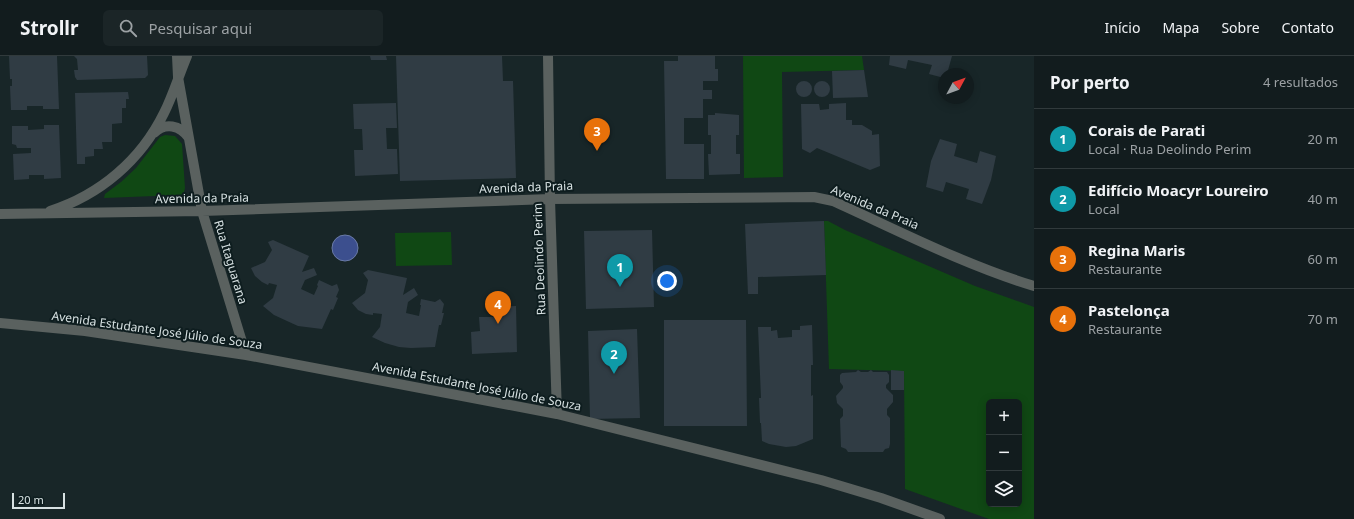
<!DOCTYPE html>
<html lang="pt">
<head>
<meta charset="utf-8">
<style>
  body { margin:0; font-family:"Noto Sans",sans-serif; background:#1b2527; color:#f1f3f6 }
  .controls { position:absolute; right:12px; bottom:12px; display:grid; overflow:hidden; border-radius:6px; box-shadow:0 2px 10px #0003 }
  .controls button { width:36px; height:36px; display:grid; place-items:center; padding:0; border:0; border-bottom:1px solid #313a3c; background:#121c1e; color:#f1f3f6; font:20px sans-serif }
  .compass { position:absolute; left:938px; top:12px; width:36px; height:36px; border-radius:50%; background:#121c1e; box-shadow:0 2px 10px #0003; rotate:49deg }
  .scale { position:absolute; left:12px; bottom:10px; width:53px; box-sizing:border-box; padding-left:4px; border:2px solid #d7e1e2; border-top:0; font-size:11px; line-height:14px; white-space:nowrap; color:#d7e1e2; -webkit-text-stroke:3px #0e1d1f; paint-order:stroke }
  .you { position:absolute; left:667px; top:225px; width:14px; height:14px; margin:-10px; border:3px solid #fff; border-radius:50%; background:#1a73e8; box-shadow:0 0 0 6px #1a73e833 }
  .badge { display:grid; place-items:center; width:26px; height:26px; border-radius:50%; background:#d93025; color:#fff; font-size:13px; font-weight:700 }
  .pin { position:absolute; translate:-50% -33px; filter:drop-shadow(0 1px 2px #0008) }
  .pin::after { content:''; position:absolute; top:21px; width:14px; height:12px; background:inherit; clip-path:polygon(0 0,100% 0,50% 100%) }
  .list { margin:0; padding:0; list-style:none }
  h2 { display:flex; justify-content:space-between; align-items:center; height:52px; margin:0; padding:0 16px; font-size:17px }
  h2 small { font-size:13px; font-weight:400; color:#9ca1a4 }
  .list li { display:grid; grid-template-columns:26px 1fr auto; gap:12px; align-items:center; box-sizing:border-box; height:60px; padding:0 16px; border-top:1px solid #313a3c }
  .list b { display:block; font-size:15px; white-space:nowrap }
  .list p { margin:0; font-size:13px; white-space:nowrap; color:#9ca1a4 }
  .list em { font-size:13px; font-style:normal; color:#9ca1a4 }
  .icon { flex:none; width:22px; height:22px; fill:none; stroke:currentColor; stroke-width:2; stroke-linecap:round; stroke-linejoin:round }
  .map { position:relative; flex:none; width:1034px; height:463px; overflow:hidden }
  header { display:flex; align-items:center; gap:24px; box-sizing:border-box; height:56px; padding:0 20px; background:#121c1e; border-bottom:1px solid #313a3c }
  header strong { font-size:19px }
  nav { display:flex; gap:22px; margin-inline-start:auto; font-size:14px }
  .search { width:280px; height:36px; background:#1b2527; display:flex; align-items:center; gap:10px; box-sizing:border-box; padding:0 14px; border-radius:6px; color:#9ca1a4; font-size:15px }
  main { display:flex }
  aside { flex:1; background:#121c1e }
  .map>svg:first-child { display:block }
  .green { fill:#104814; fill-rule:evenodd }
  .water { fill:#3c4f8e; stroke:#6a7ba7 }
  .building { fill:#303c44 }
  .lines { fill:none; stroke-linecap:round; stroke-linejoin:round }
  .minor { stroke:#5a615f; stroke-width:10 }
  .labels { text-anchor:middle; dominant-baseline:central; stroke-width:4; stroke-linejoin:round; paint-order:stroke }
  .street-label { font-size:12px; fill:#d7e1e2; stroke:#0e1d1f }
</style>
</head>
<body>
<header>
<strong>Strollr</strong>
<div class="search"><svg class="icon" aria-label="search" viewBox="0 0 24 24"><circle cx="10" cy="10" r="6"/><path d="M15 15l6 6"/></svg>Pesquisar aqui</div>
<nav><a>Início</a><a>Mapa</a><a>Sobre</a><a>Contato</a></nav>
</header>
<main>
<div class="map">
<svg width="1034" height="463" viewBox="0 0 1034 463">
  <rect width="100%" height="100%" fill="#182628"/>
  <path class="green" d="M743,0H862L864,14L782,16L783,121L744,122Z
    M165,79L175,80L182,88L185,132C184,136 184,138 180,139L104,142L105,138L121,126L136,112L160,81Z
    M824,165H828L845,174L975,230L1034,251V463H989L905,433L904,315L829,313ZM989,346H1019V448H989Z
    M451,176L452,209L396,210L395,177Z"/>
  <path class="water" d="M332 192a13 13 0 1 1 26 0a13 13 0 1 1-26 0Z"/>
  <path class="building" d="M9,0H57L59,53H43V50H27V54H11L10,30H12V23H10Z
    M74,0H147L148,19L145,22L77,24L75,21L74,14H78L77,3Z
    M370,0H386L387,4H371Z
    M396,0H502L503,25H513L516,122L400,125Z
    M678,0H715V13H718V25H703V34H712V43H703V62H684V88H704V123H666L664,5H678Z
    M890,0H952L947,18H944V22L929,18L932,9L908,4L906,13L889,9Z
    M864,14L868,41L833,42L832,15Z
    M796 33a8 8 0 1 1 16 0a8 8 0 1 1-16 0Z
    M814 33a8 8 0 1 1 16 0a8 8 0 1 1-16 0Z
    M128,36L129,43H126V52H122V67L112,68V86H102L103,93H94V100L85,101V108H77L75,37Z
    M396,47L397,72H386L387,93H397L398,118L355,120L354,94H363L362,73H354L353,48Z
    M846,47V64H852V69H862L872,75V79L879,78L880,110L870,114L817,92L810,97L802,93L801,48H819L820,54L829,53V48Z
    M715,57L739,59V79H736V98H740V118L709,119L708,98H711V79H708V59H715Z
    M44,69H59L61,122L44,123V119H29V123L14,124L13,98L31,97V92H17L16,89L12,88V70H28V74L44,73Z
    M940,83L957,88L954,100L977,107L980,95L996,100L991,124L982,148L966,143L969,133L946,126L943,136L926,131L931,105Z
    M824,165L826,219L758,221V238H748L745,168Z
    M652,174L654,251L586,253L584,175Z
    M273,184L309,200L302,216L314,212L317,219L305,224L301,233L314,239L318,230L317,229L319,224L332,230L337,228L339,234L336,241L338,242L333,254L331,253L322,273L298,270L287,265L274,259L263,250L273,242L277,229L269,227L268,229L262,226L255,220L251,212L265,206L272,194L268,186Z
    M368,214L407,222L403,239L414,232L418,239L408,246L406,257L419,260L421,249H420L421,243L435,246L440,243L444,248L442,257H444L441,269H439L435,291L411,292L399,291L385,287L372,281L380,271L382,258L373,257V259L366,258L358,254L352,247L365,237L368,224L363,217Z
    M516,250L517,296L472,298L471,276L480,275L479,261H493L492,251Z
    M664,264H746L747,370H664Z
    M812,269L813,309H811V340L813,339V383L796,390L786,391L769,388L762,385L761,367H760L759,342H761L758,271H771V275L777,274L778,282L792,281V274H800V270Z
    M637,273L640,362L590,363L588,275Z
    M858,314L861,316H868L871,314L873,316H887L889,319V326L886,329V332L893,339V346L887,353V359L890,362V388L889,392L885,393L883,396H848L846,393L841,391L840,363L843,360V353L837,347L836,340L843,332V330L840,326V319L842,317L856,316Z
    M891,314L904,315V334H891Z"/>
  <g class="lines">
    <path class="minor" d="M177,0L178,21L202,155L246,299
      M548,0L550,143L557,358
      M154,77C165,66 180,69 189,82
      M50,155C100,139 141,104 164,57C173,39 179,19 187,0
      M0,158L202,155L550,143L814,141L833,145C899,175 965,209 1034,230
      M0,267L85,275L246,299L557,358L821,424L881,442L940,463"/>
  </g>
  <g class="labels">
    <g class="street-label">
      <text transform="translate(526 131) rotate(-2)">Avenida da Praia</text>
      <text transform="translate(202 142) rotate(-1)">Avenida da Praia</text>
      <text transform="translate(875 151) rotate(23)">Avenida da Praia</text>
      <text transform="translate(539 203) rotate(-92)">Rua Deolindo Perim</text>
      <text transform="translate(231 206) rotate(73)">Rua Itaguarana</text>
      <text transform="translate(157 274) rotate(8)">Avenida Estudante José Júlio de Souza</text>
      <text transform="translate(477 330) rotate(11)">Avenida Estudante José Júlio de Souza</text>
    </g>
  </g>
</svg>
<div class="controls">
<button>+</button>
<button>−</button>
<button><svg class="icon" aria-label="layers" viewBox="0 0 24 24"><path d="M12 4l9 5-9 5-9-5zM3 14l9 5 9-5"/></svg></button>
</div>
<svg class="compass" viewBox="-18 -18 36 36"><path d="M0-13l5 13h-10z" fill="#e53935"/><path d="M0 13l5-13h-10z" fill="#9ca1a4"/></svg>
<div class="scale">20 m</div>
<div class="you"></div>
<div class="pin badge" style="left:620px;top:231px;background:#0f9aa8">1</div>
<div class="pin badge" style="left:614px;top:318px;background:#0f9aa8">2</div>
<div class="pin badge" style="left:597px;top:95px;background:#e8710a">3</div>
<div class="pin badge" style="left:498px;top:268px;background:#e8710a">4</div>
</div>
<aside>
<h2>Por perto<small>4 resultados</small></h2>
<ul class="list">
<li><span class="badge" style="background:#0f9aa8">1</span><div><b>Corais de Parati</b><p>Local · Rua Deolindo Perim</p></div><em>20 m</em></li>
<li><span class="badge" style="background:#0f9aa8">2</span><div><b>Edifício Moacyr Loureiro</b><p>Local</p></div><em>40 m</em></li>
<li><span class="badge" style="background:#e8710a">3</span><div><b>Regina Maris</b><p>Restaurante</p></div><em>60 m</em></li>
<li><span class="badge" style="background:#e8710a">4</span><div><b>Pastelonça</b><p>Restaurante</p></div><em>70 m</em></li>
</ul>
</aside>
</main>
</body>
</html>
